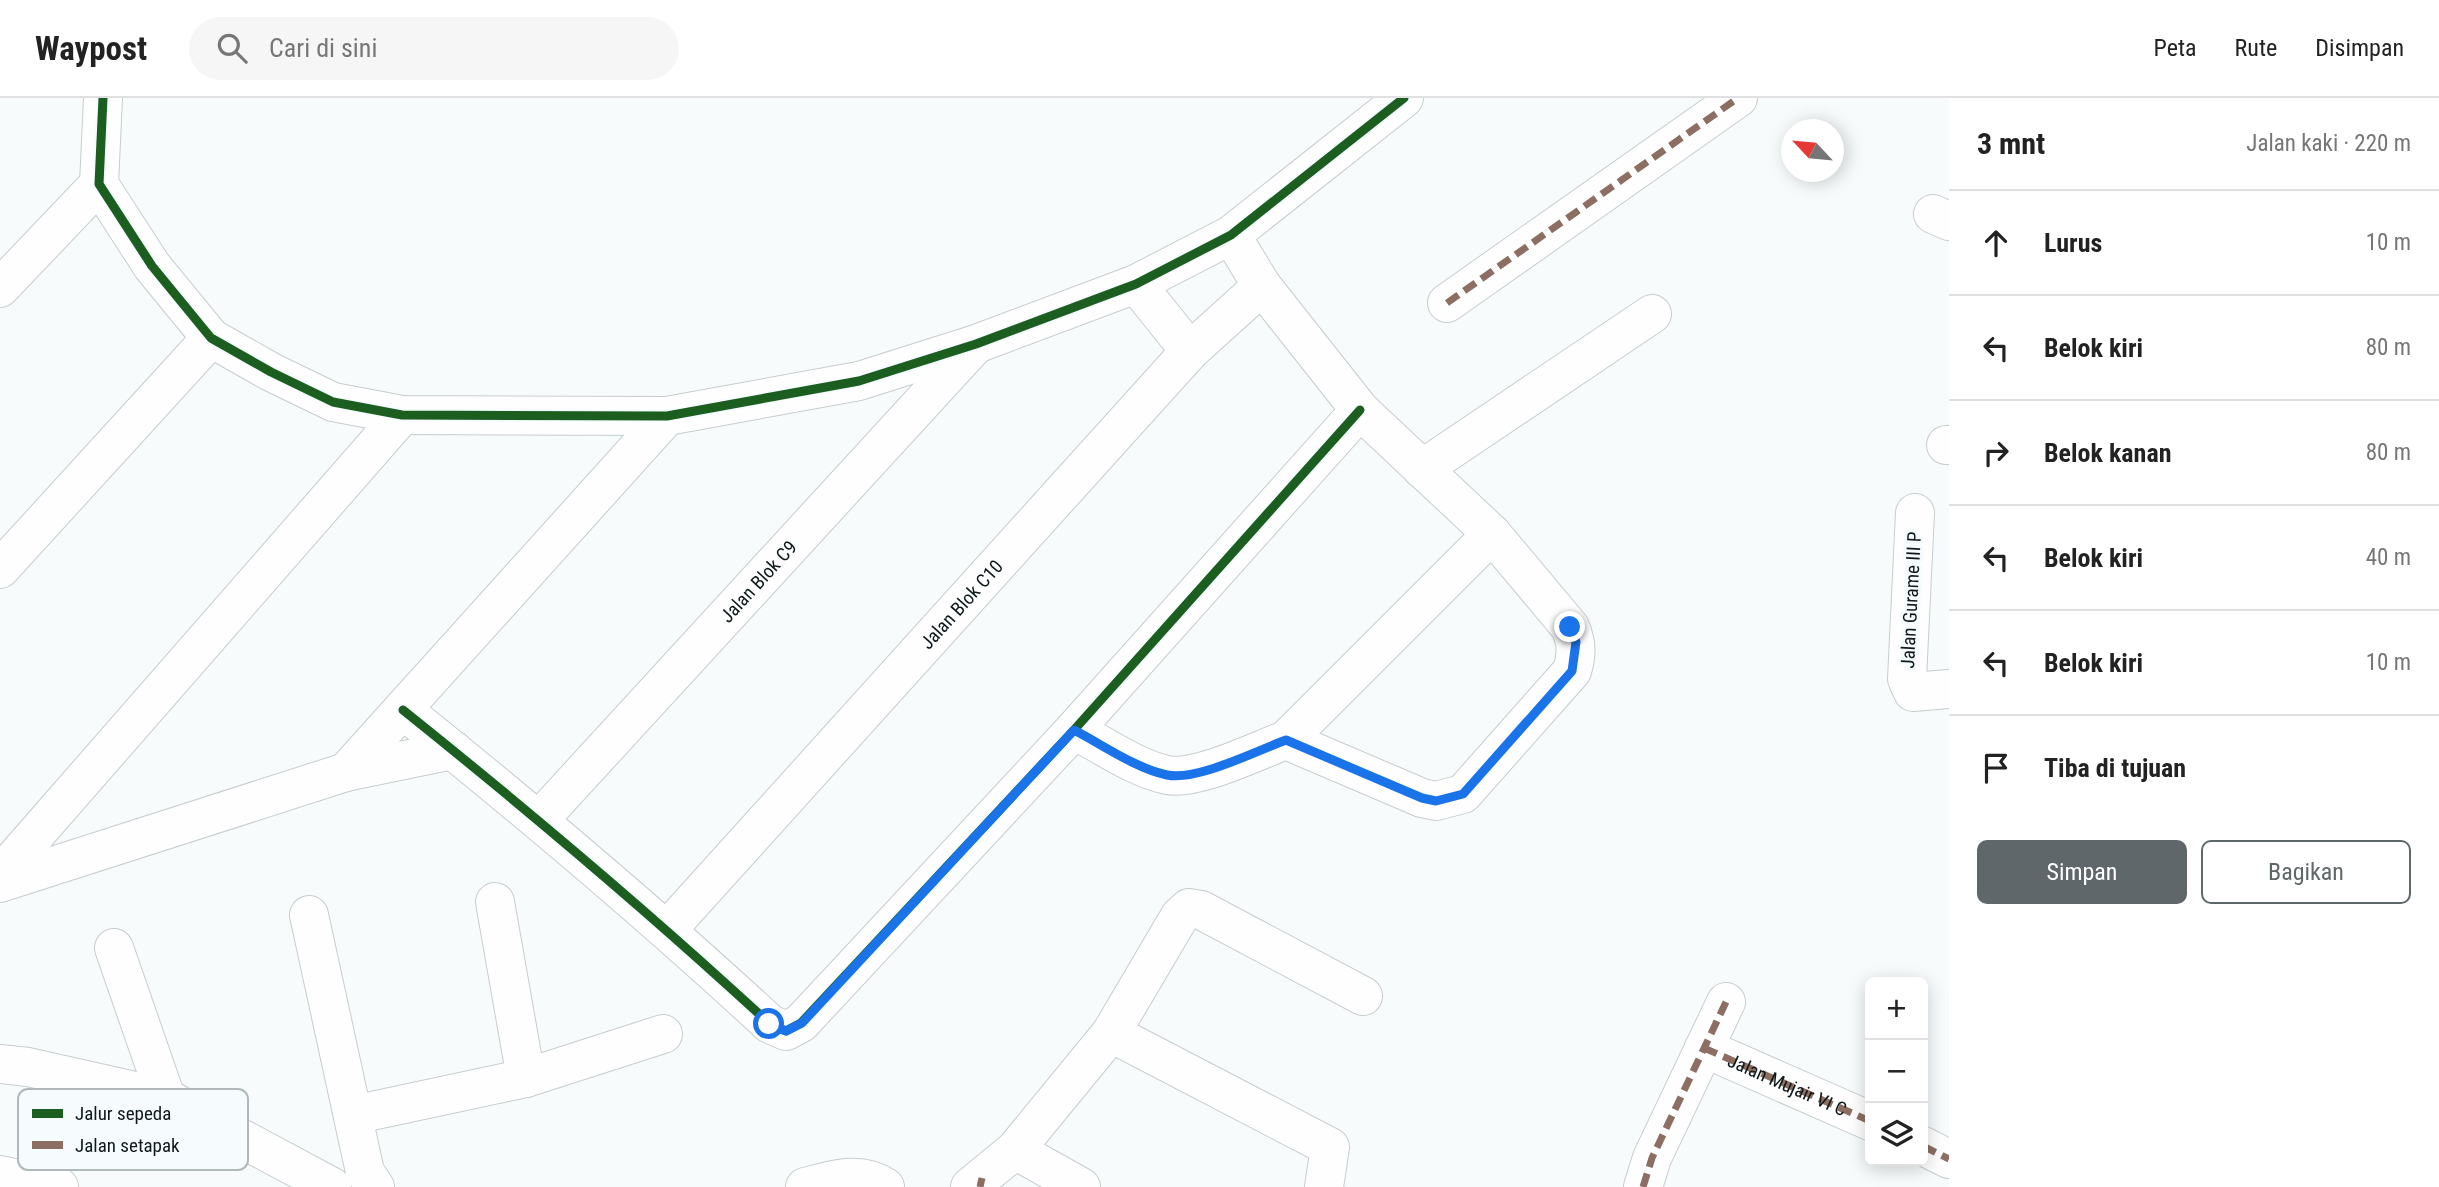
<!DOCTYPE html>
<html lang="id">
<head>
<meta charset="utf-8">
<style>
  body { margin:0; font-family:"Roboto Condensed",sans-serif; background:#f6f6f6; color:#222 }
  .controls { position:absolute; right:21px; bottom:21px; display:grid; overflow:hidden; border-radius:10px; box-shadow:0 4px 18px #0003 }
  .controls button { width:63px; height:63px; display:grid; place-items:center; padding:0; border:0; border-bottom:2px solid #e0e0e0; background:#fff; color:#222; font:35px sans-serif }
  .compass { position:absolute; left:1781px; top:21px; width:63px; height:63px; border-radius:50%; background:#fff; box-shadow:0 4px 18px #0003; rotate:296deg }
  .stop { position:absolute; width:21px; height:21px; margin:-16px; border:5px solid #1a73e8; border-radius:50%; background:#fff }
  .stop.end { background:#1a73e8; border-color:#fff; box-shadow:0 2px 7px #0008 }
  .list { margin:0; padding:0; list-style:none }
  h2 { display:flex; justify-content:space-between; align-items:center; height:91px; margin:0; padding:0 28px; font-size:30px }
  h2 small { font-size:23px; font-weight:400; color:#767676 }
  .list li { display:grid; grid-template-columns:46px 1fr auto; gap:21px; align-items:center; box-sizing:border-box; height:105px; padding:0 28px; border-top:2px solid #e0e0e0 }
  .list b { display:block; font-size:26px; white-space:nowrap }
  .list em { font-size:23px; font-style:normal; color:#767676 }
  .actions { display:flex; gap:14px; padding:21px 28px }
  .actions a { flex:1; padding:16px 0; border:2px solid #5f676a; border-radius:10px; text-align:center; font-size:24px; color:#5f676a }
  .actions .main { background:#5f676a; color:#fff }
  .icon { flex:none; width:38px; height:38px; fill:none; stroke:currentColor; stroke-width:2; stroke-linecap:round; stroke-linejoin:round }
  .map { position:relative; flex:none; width:1949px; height:1089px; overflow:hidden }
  header { display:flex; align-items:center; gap:42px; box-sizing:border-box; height:98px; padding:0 35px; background:#fff; border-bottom:2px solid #e0e0e0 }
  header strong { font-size:33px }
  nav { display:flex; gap:38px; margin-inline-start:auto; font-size:24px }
  .search { width:490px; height:63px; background:#f6f6f6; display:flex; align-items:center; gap:18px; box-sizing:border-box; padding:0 24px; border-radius:38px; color:#767676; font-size:26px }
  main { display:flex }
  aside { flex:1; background:#fff }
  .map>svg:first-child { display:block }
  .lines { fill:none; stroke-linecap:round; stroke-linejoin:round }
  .minor-casing { stroke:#c6cdcf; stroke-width:40 }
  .minor { stroke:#fefeff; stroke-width:38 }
  .quiet { stroke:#8d6e63; stroke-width:7; stroke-dasharray:14 7; stroke-linecap:butt }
  .cycleway-casing { stroke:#f6fcfe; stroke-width:13 }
  .cycleway { stroke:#1b5e20; stroke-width:9 }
  .route { stroke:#1a73e8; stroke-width:9 }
  .labels { text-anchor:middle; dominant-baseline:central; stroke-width:7; stroke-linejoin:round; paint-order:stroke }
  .street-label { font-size:19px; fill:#0d181b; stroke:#f6fcfe }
  .key { fill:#f6fcfe; stroke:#b0b8ba; stroke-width:2 }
  .key-label { font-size:19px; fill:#0d181b }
</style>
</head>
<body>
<header>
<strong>Waypost</strong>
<div class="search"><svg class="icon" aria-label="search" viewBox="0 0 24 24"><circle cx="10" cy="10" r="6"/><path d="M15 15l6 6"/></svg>Cari di sini</div>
<nav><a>Peta</a><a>Rute</a><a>Disimpan</a></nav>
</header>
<main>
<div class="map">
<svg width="1949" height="1089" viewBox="0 0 1949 1089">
  <rect width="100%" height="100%" fill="#f8fbfc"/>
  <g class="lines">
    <g class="minor-casing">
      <g id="minor">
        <path d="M103,0L99,86L152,168L211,240L271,274L333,304L402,317L667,318L859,283L976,246L1136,186L1231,137L1404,0"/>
        <path d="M1933,116L1949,123"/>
        <path d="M1136,186L1190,253"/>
        <path d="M0,190L99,86"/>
        <path d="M1447,205L1738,0"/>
        <path d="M1946,347H1949"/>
        <path d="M1422,371L1652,216"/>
        <path d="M1915,415L1907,581L1913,594L1949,591"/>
        <path d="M0,471L211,240"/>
        <path d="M403,612C529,713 651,816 770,926L786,933L801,925L1074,632L1360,312"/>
        <path d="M1074,632C1103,647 1135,670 1167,677C1196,683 1256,653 1286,642L1422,700L1436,703L1463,696L1572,573C1577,556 1577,545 1570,529L1492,436L1360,312L1262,188L1231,137"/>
        <path d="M1286,642L1492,436"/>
        <path d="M346,674L453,652"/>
        <path id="s1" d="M539,722L975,247"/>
        <path d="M0,777L402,317"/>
        <path d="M0,785L346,674L667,318"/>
        <path d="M495,804L526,980"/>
        <path d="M309,817L365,1074L375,1089"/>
        <path id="s2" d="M667,832L1190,253L1262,188"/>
        <path d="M114,850L166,1000"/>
        <path d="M1111,935L1330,1049L1324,1089"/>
        <path d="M1704,950L1870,1023"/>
        <path d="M0,966L28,969L166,1000L332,1089"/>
        <path d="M353,1017L526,980L663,936"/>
        <path d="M1923,1048L1949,1061"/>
        <path d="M1015,1052L1081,1089"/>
        <path d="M0,1077L59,1089"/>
        <path d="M805,1089C832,1082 860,1072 885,1089"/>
        <path d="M970,1089L1015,1052L1111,935L1180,818L1189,810L1201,812L1363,898"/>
        <path d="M1643,1089L1652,1060L1726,904"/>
      </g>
    </g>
    <use href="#minor" class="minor"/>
    <g class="quiet">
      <path d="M1447,205L1738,0"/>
      <path id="s3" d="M1704,950L1870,1023"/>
      <path d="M1923,1048L1949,1061"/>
      <path d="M980,1089L982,1080"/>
      <path d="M1643,1089L1652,1060L1726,904"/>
    </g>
    <g class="cycleway-casing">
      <path id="cycleway" d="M103,0L99,86L152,168L211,240L271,274L333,304L402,317L667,318L859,283L976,246L1136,186L1231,137L1404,0
        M403,612C529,713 651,816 770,926L786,933L801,925L1074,632L1360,312"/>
    </g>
    <use href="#cycleway" class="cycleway"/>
  </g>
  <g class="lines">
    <path class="route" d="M769,926L786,933L802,925L1074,632C1103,647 1135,670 1167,677C1197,683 1256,653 1286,642L1422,700L1436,703L1463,696L1572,573L1576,544L1570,529"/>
  </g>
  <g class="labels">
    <g class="street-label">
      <text stroke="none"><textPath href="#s1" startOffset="324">Jalan Blok C9</textPath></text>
      <text transform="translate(1911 502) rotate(-87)">Jalan Gurame III P</text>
      <text stroke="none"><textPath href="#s2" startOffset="439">Jalan Blok C10</textPath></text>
      <text stroke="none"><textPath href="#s3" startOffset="91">Jalan Mujair VI C</textPath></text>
    </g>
  </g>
  <rect x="18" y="991" width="230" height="81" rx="10" class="key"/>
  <rect x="32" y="1011" width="31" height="9" fill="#1b5e20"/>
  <rect x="32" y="1043" width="31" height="8" fill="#8d6e63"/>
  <g class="key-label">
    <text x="75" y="1022">Jalur sepeda</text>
    <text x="75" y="1054">Jalan setapak</text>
  </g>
</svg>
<div class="controls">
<button>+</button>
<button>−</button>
<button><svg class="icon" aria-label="layers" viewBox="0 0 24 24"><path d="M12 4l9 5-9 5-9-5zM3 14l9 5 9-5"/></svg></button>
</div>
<svg class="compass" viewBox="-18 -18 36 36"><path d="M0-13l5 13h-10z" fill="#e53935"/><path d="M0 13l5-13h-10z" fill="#767676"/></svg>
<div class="stop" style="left:769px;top:926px"></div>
<div class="stop end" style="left:1570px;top:529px"></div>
</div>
<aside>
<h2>3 mnt<small>Jalan kaki · 220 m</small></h2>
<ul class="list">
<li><svg class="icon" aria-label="ahead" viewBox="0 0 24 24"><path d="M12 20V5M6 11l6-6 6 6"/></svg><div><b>Lurus</b></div><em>10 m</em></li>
<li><svg class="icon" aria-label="left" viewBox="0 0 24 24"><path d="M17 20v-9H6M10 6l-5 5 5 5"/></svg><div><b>Belok kiri</b></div><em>80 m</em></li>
<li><svg class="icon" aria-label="right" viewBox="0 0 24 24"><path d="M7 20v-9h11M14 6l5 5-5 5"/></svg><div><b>Belok kanan</b></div><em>80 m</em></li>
<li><svg class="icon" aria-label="left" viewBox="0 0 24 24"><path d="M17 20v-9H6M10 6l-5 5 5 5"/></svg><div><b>Belok kiri</b></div><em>40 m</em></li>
<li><svg class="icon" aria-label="left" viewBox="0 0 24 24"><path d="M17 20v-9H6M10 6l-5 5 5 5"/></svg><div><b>Belok kiri</b></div><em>10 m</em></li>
<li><svg class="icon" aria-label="arrive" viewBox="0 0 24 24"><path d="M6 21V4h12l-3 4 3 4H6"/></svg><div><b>Tiba di tujuan</b></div></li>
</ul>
<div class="actions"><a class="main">Simpan</a><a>Bagikan</a></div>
</aside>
</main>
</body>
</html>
